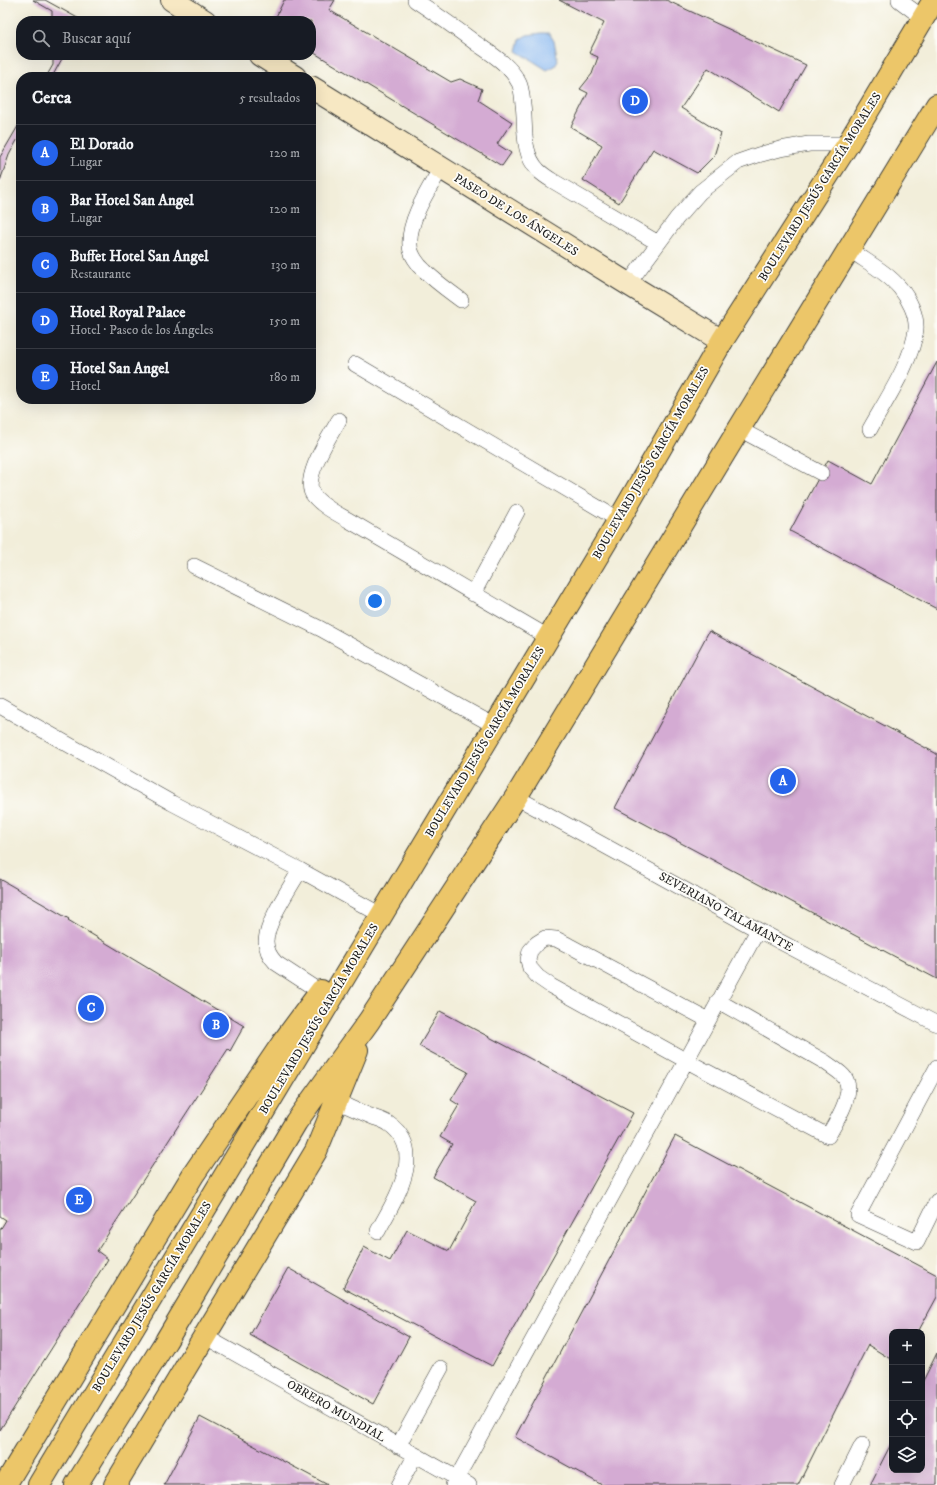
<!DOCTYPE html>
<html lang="es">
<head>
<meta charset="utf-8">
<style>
  body { margin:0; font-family:"IM FELL DW Pica",serif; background:#20242c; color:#f1f3f6 }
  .controls { position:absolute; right:12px; bottom:12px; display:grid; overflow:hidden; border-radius:8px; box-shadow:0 4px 16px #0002 }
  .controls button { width:36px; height:36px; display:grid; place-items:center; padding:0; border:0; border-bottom:1px solid #363941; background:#171b24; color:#f1f3f6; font:20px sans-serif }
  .you { position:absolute; left:375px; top:601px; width:14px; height:14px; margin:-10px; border:3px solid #fff; border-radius:50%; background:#1a73e8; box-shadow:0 0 0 6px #1a73e833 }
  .badge { display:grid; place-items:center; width:26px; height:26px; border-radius:50%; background:#2563eb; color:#fff; font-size:13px; font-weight:700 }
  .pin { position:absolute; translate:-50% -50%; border:2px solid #fff; box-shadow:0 1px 4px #0006 }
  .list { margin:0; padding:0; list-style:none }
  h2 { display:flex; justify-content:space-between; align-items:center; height:52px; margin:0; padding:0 16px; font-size:17px }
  h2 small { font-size:13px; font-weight:400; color:#9ea1a6 }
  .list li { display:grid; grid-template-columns:26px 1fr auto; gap:12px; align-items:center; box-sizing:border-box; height:56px; padding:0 16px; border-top:1px solid #363941 }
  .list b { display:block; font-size:15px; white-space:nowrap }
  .list p { margin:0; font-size:13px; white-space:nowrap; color:#9ea1a6 }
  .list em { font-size:13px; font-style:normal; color:#9ea1a6 }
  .icon { flex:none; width:22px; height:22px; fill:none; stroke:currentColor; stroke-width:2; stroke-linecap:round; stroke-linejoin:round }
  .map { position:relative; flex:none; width:937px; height:1485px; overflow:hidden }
  .search { position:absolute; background:#171b24; box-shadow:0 4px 16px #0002; left:16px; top:16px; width:300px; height:44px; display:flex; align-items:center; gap:10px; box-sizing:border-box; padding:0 14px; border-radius:16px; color:#9ea1a6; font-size:15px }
  .panel { position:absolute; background:#171b24; box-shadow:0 4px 16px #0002; left:16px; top:72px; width:300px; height:332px; border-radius:16px }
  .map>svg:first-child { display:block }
  .water { fill:#85b6f1; stroke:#506986 }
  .building { fill:#d4abd3 }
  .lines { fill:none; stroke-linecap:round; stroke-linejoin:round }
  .lane-casing { stroke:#3c3c38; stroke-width:16 }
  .secondary-casing { stroke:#3c3c38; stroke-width:24 }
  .primary-casing { stroke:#3c3c38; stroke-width:24 }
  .lane { stroke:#fff; stroke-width:15 }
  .secondary { stroke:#f7e8c3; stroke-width:22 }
  .primary { stroke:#ecc669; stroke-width:22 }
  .labels { text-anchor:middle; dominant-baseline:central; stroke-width:3.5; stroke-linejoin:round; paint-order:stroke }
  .street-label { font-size:12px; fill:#1c1c1c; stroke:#fdfcf7 }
</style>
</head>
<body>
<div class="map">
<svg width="937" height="1485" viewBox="0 0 937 1485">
  <rect width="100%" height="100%" fill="#fdfcf7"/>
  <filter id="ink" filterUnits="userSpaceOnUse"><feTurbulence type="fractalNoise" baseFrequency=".025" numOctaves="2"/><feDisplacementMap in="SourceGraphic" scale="8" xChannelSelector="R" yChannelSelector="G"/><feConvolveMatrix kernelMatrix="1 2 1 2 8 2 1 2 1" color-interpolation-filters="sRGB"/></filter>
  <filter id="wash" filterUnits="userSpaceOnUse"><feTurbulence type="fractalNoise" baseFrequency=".012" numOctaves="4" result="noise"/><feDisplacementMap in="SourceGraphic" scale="16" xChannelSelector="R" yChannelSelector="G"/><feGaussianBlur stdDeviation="0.9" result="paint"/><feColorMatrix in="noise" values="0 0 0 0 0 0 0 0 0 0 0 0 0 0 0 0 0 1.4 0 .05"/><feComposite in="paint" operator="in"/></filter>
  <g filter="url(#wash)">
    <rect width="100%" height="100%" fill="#f2eeda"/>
    <path class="water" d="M541,33H549L554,41L558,61L555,66L547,70L517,51L520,39L527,35Z"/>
    <g id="blocks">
      <path class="building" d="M33,0H45L83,21H52V11Z
        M284,0H335L329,10L451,82L460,79L482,89L478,100L512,122L497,144L511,153L502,166L311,51V21H274Z
        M559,0H666L806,65L779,112L708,68L681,108L721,133L714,156L697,173L653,149L619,203L583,180L602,145L571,127L588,93L580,89L592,74L598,57L589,53L604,23Z
        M53,55H64L52,77H46L53,65Z
        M21,121V133L9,155L0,181V157Z
        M937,362V609L790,531L828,460L872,484Z
        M709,631L937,754V979L615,808Z
        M0,879L69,919L68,920L244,1026L230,1051L228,1049L97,1251L108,1259L0,1430V1230L6,1220L0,1216Z
        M440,1011L633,1113L492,1366L343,1288L364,1247L390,1261L407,1230L449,1251L476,1201L433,1177L452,1144L440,1137L459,1105L451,1100L468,1072L419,1046Z
        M675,1136L937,1275V1297L918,1332H892V1360L868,1345L798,1485H602L515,1437Z
        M288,1268L409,1337L373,1404L250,1335Z
        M937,1353V1485H870L892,1442V1470H922V1383Z
        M200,1417L328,1485H164Z"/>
    </g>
  </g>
  <g filter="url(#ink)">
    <use href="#blocks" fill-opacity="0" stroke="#3c3c38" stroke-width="1"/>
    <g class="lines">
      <g class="lane-casing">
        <path id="lane" d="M415,0C436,14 457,29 477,44C493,55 510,65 519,83C522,89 522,97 523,104C526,126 521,152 538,170C542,174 548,178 553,181L658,243
          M899,0L923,18
          M441,168C429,189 408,220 410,245C410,254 418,265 425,271C436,282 449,291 461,300
          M849,249C865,261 887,272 900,288C909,299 917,315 916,329C913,360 885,402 870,429
          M628,284L677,218L700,192L738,162L758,155L780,149L809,144H848
          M355,364L619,520
          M339,420C330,436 300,480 314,496C323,507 338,514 350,521L548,637
          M739,429L821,473
          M194,566L321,629L495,726
          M473,594L517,512
          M0,706L172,803L300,870L381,915
          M516,797L758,930L937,1024
          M300,870C290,888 267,921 266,941C266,950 270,957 276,963L328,997
          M708,1020L568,945L556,939L545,938L537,943L530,951L528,960L530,968L538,977L551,986L685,1060L828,1136C836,1122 855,1093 845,1078C840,1071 831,1067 825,1062L718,1001
          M937,1067L858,1215L917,1242L937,1201
          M329,1096L336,1101C348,1106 360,1112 373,1117C378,1119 385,1121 389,1124C428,1151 394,1201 378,1231
          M204,1336L469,1485
          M398,1446L441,1368
          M399,1485L415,1456
          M453,1485L758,930
          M842,1485L862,1445"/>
      </g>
      <g class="secondary-casing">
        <path id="secondary" d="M172,0L205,21
          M260,55L295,77
          M311,87L628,284L722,341"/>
      </g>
      <g class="primary-casing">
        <path id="primary" d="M5,1485L193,1175L284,1041L321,991
          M39,1485L619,520L722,341L848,144L934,0
          M76,1485L166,1341L296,1122L369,1021L516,797L739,429L937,105
          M115,1485L316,1151L357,1050"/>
      </g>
      <use href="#lane" class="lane"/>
      <use href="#secondary" class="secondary"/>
      <use href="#primary" class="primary"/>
    </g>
  </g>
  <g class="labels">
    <g class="street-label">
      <text transform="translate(820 187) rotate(-58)">BOULEVARD JESÚS GARCÍA MORALES</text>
      <text transform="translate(516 215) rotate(32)">PASEO DE LOS ÁNGELES</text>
      <text transform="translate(651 463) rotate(-60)">BOULEVARD JESÚS GARCÍA MORALES</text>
      <text transform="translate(485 742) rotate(-59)">BOULEVARD JESÚS GARCÍA MORALES</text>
      <text transform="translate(726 912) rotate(29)">SEVERIANO TALAMANTE</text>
      <text transform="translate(319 1019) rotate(-59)">BOULEVARD JESÚS GARCÍA MORALES</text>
      <text transform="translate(152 1297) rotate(-59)">BOULEVARD JESÚS GARCÍA MORALES</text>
      <text transform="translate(336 1411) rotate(30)">OBRERO MUNDIAL</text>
    </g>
  </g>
</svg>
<div class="controls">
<button>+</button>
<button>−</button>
<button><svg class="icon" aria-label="locate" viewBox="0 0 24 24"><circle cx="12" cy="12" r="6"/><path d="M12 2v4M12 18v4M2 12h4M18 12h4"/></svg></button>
<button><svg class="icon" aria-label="layers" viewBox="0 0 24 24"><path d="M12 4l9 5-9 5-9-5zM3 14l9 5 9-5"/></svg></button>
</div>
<div class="you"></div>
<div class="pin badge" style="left:783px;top:781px">A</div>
<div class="pin badge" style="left:216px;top:1025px">B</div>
<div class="pin badge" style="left:91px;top:1008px">C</div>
<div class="pin badge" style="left:635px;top:101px">D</div>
<div class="pin badge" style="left:79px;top:1200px">E</div>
<div class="search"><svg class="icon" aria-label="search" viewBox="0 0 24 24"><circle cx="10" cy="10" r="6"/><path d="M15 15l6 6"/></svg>Buscar aquí</div>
<section class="panel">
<h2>Cerca<small>5 resultados</small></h2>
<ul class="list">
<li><span class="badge">A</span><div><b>El Dorado</b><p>Lugar</p></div><em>120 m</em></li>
<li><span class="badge">B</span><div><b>Bar Hotel San Angel</b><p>Lugar</p></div><em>120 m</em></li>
<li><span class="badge">C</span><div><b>Buffet Hotel San Angel</b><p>Restaurante</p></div><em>130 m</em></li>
<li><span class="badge">D</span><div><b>Hotel Royal Palace</b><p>Hotel · Paseo de los Ángeles</p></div><em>150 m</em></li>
<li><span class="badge">E</span><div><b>Hotel San Angel</b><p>Hotel</p></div><em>180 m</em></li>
</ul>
</section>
</div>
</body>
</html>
